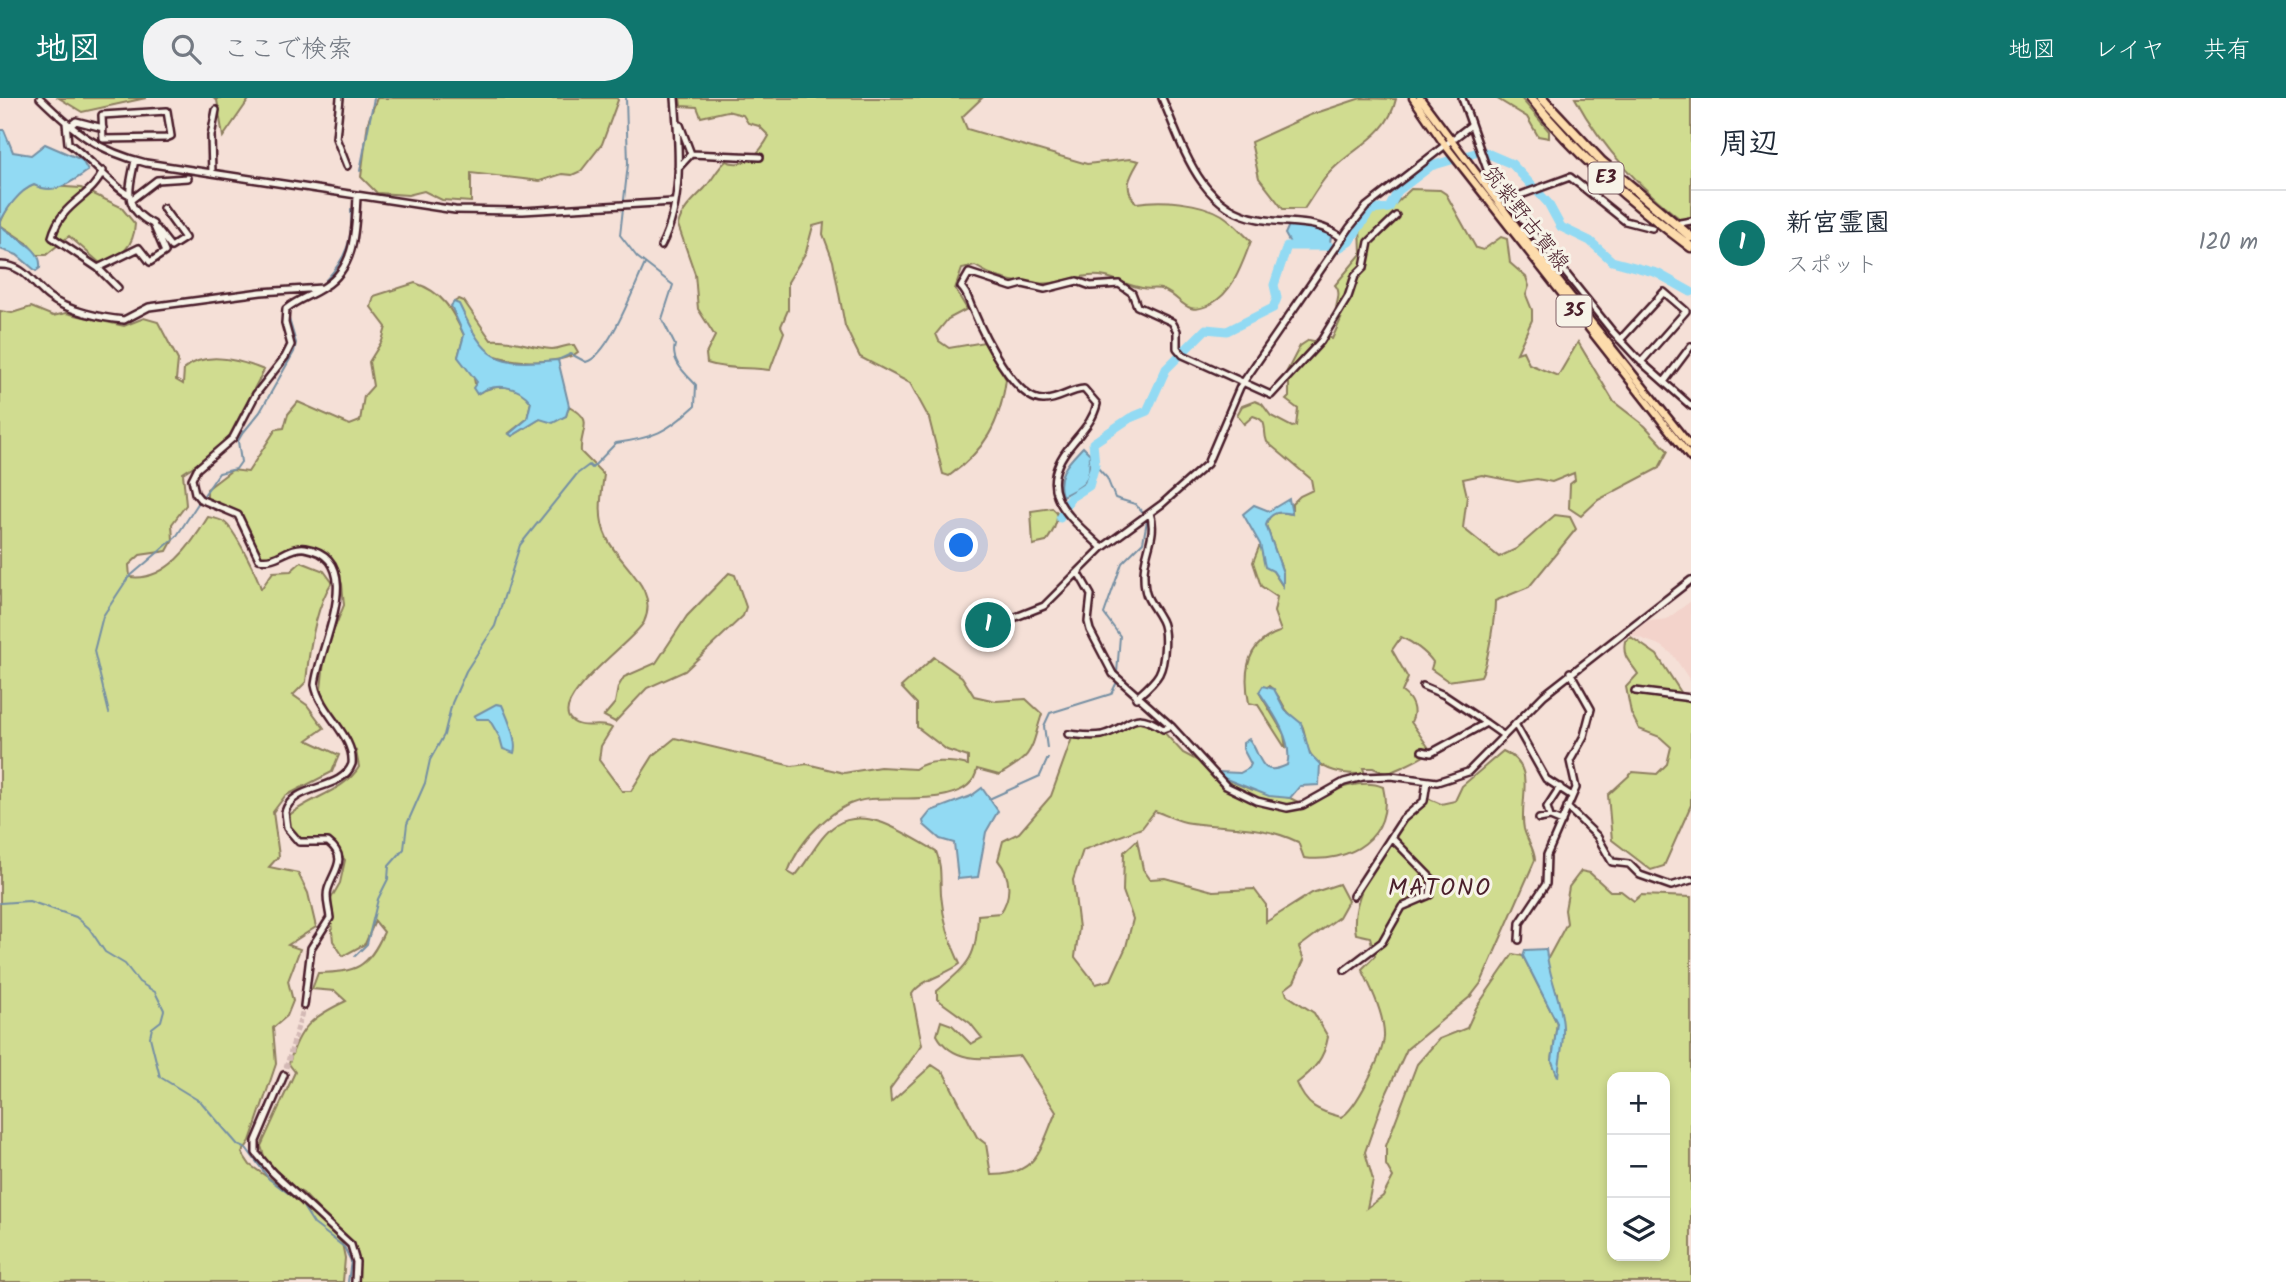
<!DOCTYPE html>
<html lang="ja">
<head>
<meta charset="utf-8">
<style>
  body { margin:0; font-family:Kalam,"Klee One",sans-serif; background:#f2f2f3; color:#1f2937 }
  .controls { position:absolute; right:21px; bottom:21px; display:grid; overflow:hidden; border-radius:14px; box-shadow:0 4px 10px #0003 }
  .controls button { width:63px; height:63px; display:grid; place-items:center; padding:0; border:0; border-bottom:2px solid #e0e1e3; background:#fff; color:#1f2937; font:35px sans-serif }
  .you { position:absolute; left:962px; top:448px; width:24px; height:24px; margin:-18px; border:5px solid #fff; border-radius:50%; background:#1a73e8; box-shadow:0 0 0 10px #1a73e833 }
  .badge { display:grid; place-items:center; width:46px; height:46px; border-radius:50%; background:#0f766e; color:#fff; font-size:23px; font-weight:700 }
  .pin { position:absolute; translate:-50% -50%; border:4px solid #fff; box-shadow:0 2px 7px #0006 }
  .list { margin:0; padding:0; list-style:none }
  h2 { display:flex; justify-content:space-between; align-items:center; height:91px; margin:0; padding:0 28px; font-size:30px }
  h2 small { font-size:23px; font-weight:400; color:#747a83 }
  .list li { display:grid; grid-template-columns:46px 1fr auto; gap:21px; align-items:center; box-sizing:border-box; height:105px; padding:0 28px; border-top:2px solid #e0e1e3 }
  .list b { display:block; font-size:26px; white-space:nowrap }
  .list p { margin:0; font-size:23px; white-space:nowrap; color:#747a83 }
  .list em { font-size:23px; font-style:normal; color:#747a83 }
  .icon { flex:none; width:38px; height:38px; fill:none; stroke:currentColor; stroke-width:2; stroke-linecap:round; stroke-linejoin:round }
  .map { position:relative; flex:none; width:1691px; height:1184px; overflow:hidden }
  header { display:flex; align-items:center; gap:42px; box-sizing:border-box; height:98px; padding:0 35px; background:#0f766e; color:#fff }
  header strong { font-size:33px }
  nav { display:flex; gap:38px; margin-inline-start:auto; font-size:24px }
  .search { width:490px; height:63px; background:#f2f2f3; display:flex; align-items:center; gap:18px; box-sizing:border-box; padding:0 24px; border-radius:28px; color:#747a83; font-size:26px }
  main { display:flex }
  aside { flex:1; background:#fff }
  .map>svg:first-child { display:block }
  .built { fill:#f3d3cb }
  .green { fill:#d0dc90; stroke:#8d7e5e; stroke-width:2; fill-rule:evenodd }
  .water { fill:#92daf3; stroke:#758fa3; stroke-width:2 }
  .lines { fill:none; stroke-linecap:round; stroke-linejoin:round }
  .stream { stroke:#758fa3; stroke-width:2 }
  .river { stroke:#92daf3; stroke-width:9 }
  .minor-tunnel { stroke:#d3b9b5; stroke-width:5; stroke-dasharray:5 2.5; stroke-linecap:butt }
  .minor-casing { stroke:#4a1f2b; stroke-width:10 }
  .major-casing { stroke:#4a1f2b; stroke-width:11 }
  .highway-casing { stroke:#4a1f2b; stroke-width:13 }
  .minor { stroke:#f7f3e8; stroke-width:5 }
  .major { stroke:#fddcac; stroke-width:6 }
  .highway { stroke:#fddcac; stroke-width:8 }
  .labels { text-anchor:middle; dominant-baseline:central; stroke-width:6; stroke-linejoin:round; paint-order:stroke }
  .shield { fill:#f7f3e8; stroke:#7e5f64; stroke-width:2 }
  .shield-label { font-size:19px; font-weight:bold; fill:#4a1f2b }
  .street-label { font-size:21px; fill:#4a1f2b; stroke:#f7f3e8 }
  .quarter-label { font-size:24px; letter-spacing:2px; fill:#4a1f2b; stroke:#f7f3e8 }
</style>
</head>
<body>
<header>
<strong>地図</strong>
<div class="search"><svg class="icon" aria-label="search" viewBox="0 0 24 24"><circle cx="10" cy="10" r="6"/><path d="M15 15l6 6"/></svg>ここで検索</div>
<nav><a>地図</a><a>レイヤ</a><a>共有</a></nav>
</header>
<main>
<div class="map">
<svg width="1691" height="1184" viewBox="0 0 1691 1184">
  <rect width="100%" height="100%" fill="#f5e0d7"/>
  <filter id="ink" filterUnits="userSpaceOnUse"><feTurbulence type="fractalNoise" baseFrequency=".0143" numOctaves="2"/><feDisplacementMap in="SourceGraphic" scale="14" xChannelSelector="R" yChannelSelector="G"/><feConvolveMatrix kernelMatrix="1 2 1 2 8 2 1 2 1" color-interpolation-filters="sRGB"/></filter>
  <g filter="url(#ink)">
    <path class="built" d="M1691,503V584L1673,557L1662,548L1629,536L1648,523L1667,521Z"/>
    <path class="green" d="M59,0H146L82,14Z
      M213,0H250L223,39L217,2Z
      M377,0H617L618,2L602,46L581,73L572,77L562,76L540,83L471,75V104L442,102L424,93L408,97L377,95L361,79L368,24Z
      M680,0H982L962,19L967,31L1087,66L1130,61L1139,63C1129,80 1123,89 1136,105C1162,101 1200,104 1222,117C1233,124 1242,135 1251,143C1242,166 1234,193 1211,206C1185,220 1182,199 1163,192C1157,189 1148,192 1142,190C1129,188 1118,182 1106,179C1086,175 1071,182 1052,185C1025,188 998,182 975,168L962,171L955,191L967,211L948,221L936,236L939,243L949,250L984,244L1006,281C1000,326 985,352 949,378L943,376L929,320L910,285L860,259L852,243L845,228L833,163L823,136L824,125L813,128L806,154L788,184V212L781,228L784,234L770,272C749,269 727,272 707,265L706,256L715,238L698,211L695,176L678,127C682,110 695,101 705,90C713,81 717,71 726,63C746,72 761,53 769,38L759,28L748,25L743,17L727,13L701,19L697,9L681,8Z
      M1361,0L1396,1C1388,37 1358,47 1334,70C1322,81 1313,98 1304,111H1283L1259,80L1251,44L1310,17Z
      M1496,0H1521L1549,33V40L1538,38L1527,19Z
      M1575,0H1691V129C1645,96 1602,50 1575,0Z
      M34,87L81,90L121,109L135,126C134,149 121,159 101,166L69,138L46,157H37L27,145L0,127C4,112 19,92 34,87Z
      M1411,91L1440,92L1446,96L1476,150L1483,152L1501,139L1507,141L1510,165L1526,179L1529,188L1526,197L1532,212V222L1517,255L1523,253L1529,266L1558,278L1578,244L1614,304L1645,328L1668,353L1659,370L1598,402L1581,418L1569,410L1570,386L1575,382L1574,375L1552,384L1537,381L1518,384L1482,377L1463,381L1467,398L1463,430L1499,459L1516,451L1555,417L1570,419L1576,431L1529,489L1495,503C1495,518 1488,565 1481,578L1448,583L1431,571L1433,564C1426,554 1412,544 1401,539L1392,552L1408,580L1402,594C1412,601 1417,613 1411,624L1431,653C1419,663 1401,669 1387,676L1373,670H1363L1365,676C1341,677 1314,672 1306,646C1305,640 1305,629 1300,625C1295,620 1289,617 1285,610C1280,602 1277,593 1269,588L1259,594L1284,636L1286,651L1258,607L1249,605C1244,580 1244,550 1272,537C1275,535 1278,535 1281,533L1274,514L1277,499L1261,488L1253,464L1259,449H1262L1263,458L1282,487L1283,475L1266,427C1270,413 1280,413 1292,416V406L1300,398L1313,392L1311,381L1267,344C1262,332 1270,323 1253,318L1244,326L1237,317L1242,308L1255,303L1262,306L1271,318L1292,329L1296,328L1298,311L1286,302L1289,299V282L1286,275L1300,248L1309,242L1323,245L1327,238L1332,241L1341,221H1336C1332,210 1344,197 1335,187L1361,156L1360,126L1371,113L1393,108Z
      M415,185C443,194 452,212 464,237L458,259L473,275L477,296C496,285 518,286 531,304L527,321L509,335L512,338L540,321L566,318L569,308C597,324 579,330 581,354L604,377C601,398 597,420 607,440C619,467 660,490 644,524C635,542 549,601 571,622C583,633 600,623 612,630L601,648L599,662L622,693H631L653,658L675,640L792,668L807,666L844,675L880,669L915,671C928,661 951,663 968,667V659L947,652L917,629V606L901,589L934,559L962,579L974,598L996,603L1026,601L1042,616C1030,652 1036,656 999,677L977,671C971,710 897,698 870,701C835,704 800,741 788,774L795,778C808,764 819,738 836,727C868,707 908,738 936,753C942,768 940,781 941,797C943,820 950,845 960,866C944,878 922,881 912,896L922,947L890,991L891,1004L932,967L944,975L977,1039L986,1046L991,1077C1038,1077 1040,1051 1056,1014L1020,958C990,960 954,968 937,937L941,923L952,927L971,946L982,940L970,925L937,901V893C970,865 976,861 978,817L1000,815C1012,799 1011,778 998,762L1003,743L1019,735L1051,698L1072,640L1084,642L1110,636L1129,625H1140L1162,632L1183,655L1219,674L1221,679L1250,691L1290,700L1300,705C1322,697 1360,678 1383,689C1395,739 1349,766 1304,760L1298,744C1264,727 1228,730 1191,725C1179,724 1166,717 1155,713L1142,730L1083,752L1073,782L1079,830L1075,859L1096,886L1111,882L1126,849L1133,821L1123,793L1124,754L1137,742L1143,771L1150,781L1165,780L1213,793L1254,791L1266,807V824L1312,795L1339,786L1348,803L1339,819L1299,849L1304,862L1294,884L1285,891L1287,897L1314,915L1328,939C1324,961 1314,972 1297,985C1306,1008 1318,1013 1341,1019C1356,1012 1383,956 1384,939C1385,918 1371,890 1362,871L1375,858L1370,839L1356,836C1347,795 1392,738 1415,706L1425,699L1441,706L1455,703L1462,688L1503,653C1539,669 1518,702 1524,731C1527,743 1534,749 1535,762L1481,885L1471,898L1407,951L1382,1005L1365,1054L1373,1082L1367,1110L1383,1098L1393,1079L1386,1067V1048L1417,966L1439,941L1467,930L1476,910L1513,856L1523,858L1557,925L1552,963L1558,978L1557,895L1548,877L1547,862L1567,825L1565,812L1569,789L1581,773L1590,775L1610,793H1621L1634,803L1641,797L1691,799V1184H357L358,1165L351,1145L303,1095L270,1077L261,1048L295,974L289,966C299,929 312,919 346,903L335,893L312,891L318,875C357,874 368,870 384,834L375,823L365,846L343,858L333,843L329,804L340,785L345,762L331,746L299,744L290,732L287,719C309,699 344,694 359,669L356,653L320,601L325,554L344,507L342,486L334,464L321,454L296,448L264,460L254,458L234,415L207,405V391L232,372L248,374L276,331L284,330L288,316L298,304L350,327L360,323L364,298L373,288L369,264L382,243L386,229L371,209L374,198ZM1612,979H1665V1158H1612Z
      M459,201L464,203L491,242C513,240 530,250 552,251C561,251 566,246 574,247L578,254C561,268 499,266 483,251C471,240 463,218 454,204Z
      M31,209L53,218L66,215L124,228L144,220L158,224L178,262L176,282L183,286L184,271C205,252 240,262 264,272L224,348L183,375L186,407L172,426L173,442L167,453L140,457L129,467L130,479C166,484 192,446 208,419C213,420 220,421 224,424C234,430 258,479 261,491L273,474L291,473L301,464L324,473L332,484C315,510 309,552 306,584L293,597L307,607L324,630L307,642L339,657L332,674L285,698L273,714L279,758L269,769L298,775L308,795L316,829L288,847L300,851L288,883L293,903L287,918L273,930L276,966L250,1043L242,1055L250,1067L298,1100L342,1145L345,1160L343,1184H0V213L12,215Z
      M1052,410L1057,415C1058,426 1052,435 1046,444L1033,447L1031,413Z
      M729,475L735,477L746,509L743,518L685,573L647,590L615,624L604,618L615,605L618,589L624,579L656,565L687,518Z
      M1631,539L1657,557L1684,599L1691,602V707L1664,768L1651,772L1612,742L1608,697L1633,674L1657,676L1667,666L1671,649L1660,639L1639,631L1631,615L1626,589L1638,576C1630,563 1622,560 1625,543Z"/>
    <path class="water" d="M0,32H4L13,54L31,57L45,46L82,62L88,73C71,84 55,98 34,87C20,92 6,111 0,125Z
      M0,127C13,140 43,149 40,170L36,173L17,157L0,151Z
      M1289,127L1318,130L1331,138L1330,145H1290L1285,136Z
      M454,204L459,206C486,263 494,268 558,262L569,308L566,318L553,325L540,321L512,338L509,336L527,321L531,304C518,287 495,284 477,296L473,290L477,284L458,259L464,237L451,208Z
      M1083,349L1090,356C1089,385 1089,385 1062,398C1055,376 1069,364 1083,349Z
      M1289,401L1292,416C1280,413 1270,413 1266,427L1283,475V488L1273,473L1265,469L1260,446L1243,416L1254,407L1269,413Z
      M1263,588L1274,591L1285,612L1301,625L1310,656L1320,666L1319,687L1300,688L1290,700L1269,698L1221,679L1219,674L1240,675L1249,670L1251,666L1243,651V645L1249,641C1262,657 1258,681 1287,667C1294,643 1272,613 1259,594Z
      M496,606L502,607C507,618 518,644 514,655L503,651L500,640L489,621H477L474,618Z
      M982,690L998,713L986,734L978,779L958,781L954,745L940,741L924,727L923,723L931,713L971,698Z
      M1546,851C1548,878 1562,902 1563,929C1564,945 1559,963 1558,980L1552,963L1557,925L1523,858L1525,852Z"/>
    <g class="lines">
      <path class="stream" d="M360,73L374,0
        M325,183C346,161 353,142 351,111
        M306,202L315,198
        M558,262L571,256L586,264C609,258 634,189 645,166
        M1095,367L1107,380L1115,400L1135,406L1142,414
        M202,400L219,375L236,371L241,364L238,343L242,336L260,314L294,254L296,245L289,221
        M1117,575L1120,538L1104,516L1122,465L1143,444L1147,423
        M109,615L94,553L103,518L128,480L176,439L199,404
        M1047,650L1044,628L1050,615L1111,596L1117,584
        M989,701L1040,678L1048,660
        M0,805L29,803L76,819L89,830L105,854L125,866L139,884L155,894L164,912L161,923L152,930L150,939L160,979L201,1004L238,1047L247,1051L269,1081L300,1104L314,1126L344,1149L351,1163L348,1184
        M355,858L367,846L378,801L388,781L389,768L404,751L407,726L425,685L430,662L444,637L452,605L466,573L495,528L520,447L577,376L589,367L592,370L616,345C653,340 667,334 695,308L696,287C686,276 670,263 675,247L662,221L673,187L637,159L620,137L628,66L626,0"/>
      <path class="river" d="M1339,150L1349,144L1371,112L1389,110L1398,93L1431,68L1482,53L1512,66L1548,105L1561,129L1590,143L1612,163L1657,175L1691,194
        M1060,420L1070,400L1089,388L1095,367L1093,345L1130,320L1147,313L1166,271L1206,231L1227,233L1273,210L1277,200L1274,187L1287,148H1329"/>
      <path class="minor-tunnel" d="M284,977L304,908"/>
      <g class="minor-casing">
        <path id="minor" d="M40,0C75,34 97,53 146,65L455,112L523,113L673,104
          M340,0L336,40L347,68
          M1162,0C1183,48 1199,111 1259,121C1290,127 1315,120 1342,140
          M1462,0L1488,74L1507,102L1612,233L1638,261L1691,308
          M167,13L171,38L166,40L103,41L102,17Z
          M66,25L68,45C84,55 119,94 128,96
          M70,28L76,23L103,30
          M691,56L760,59
          M678,70L691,56L680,27
          M103,73C91,101 62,103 52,139L98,170L118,190
          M212,75L211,38L216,12
          M131,102L157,82L188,80
          M1507,102L1570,79L1625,123L1652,130
          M1680,125L1691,123
          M157,131L171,149L185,140L163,110
          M661,148C684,104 679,49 675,0
          M0,167C24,166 33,187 49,199C67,213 102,220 124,222L149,209L261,194L322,190
          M98,170L139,150L150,164L165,154L153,126C122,110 129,92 135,62
          M1620,242L1664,194L1686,213L1641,264
          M1664,284L1691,248
          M1102,450C1069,418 1032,393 1071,347C1082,333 1093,323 1097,306L1084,291C1069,292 1057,303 1043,302C1015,302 983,236 973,212C968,203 969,197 961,189L969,175L1012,189L1023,186L1045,191L1077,183L1091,188L1119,186L1132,195L1137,208L1172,224L1177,233V250L1183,257L1271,297L1321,243L1348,199L1355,178L1364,169L1369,144L1396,118
          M1079,476L1091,497L1088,524L1090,532L1113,576L1171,628L1226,688L1257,703L1287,710L1303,707L1344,684L1363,679L1391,678L1437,684L1468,674L1544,597L1691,482
          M986,527L998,526L1044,508L1102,450L1162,406L1207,366L1240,289L1350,129L1366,109L1471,27
          M1423,588L1444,597L1486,625
          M1635,593L1691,600
          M1136,600C1144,593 1154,585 1159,576C1165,565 1167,533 1161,522C1151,503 1144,502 1144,478C1143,455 1158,438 1150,415
          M1515,626L1546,681L1572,698
          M1068,636C1080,637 1090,639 1102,637C1132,629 1131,609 1163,631L1171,628
          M1422,653L1431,655L1486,625L1503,637
          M1560,689L1547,709L1550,719L1562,724
          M1567,709L1597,738L1612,764L1629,766L1640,777L1671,788L1691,782
          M1539,721L1550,719
          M1353,798L1403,721L1424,703L1427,684
          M1519,842L1520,825L1546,786L1547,757L1576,690L1570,663L1584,638L1591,611L1570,574
          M1345,872L1382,844L1402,809L1430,797L1432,781L1392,740
          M304,908L311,850L330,820C329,810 325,800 328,791C334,772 349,760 328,744H299L287,730L285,714C293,685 342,694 352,666C355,638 320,615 315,587C319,547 369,461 305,450C288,448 277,465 259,461L238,417L200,401L195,395L192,381L197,371L233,340L256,296L285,259L291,247L285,225L286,211C298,201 311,198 324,189C356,169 355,132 357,99
          M284,977L256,1043V1055L273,1075L351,1147L356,1164L355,1184"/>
      </g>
      <g class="major-casing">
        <path id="major" d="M1413,0L1445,47L1691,360
          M1420,0L1533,151L1691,349"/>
      </g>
      <g class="highway-casing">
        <path id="highway" d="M1531,0C1577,58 1632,105 1691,149
          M1542,0L1601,63L1691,139"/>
      </g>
      <use href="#minor" class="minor"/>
      <use href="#major" class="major"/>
      <use href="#highway" class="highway"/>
    </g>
  </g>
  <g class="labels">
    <g class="shield">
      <rect x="1588.5" y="64.5" width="35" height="31" rx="5"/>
      <rect x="1556.5" y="197.5" width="35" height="31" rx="5"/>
    </g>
    <g class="shield-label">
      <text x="1606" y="80">E3</text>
      <text x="1574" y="213">35</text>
    </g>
    <g class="street-label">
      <text transform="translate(1525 121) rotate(52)">筑紫野古賀線</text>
    </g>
    <g class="quarter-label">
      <text x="1440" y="790">MATONO</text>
    </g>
  </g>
</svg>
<div class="controls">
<button>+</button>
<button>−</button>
<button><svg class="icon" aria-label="layers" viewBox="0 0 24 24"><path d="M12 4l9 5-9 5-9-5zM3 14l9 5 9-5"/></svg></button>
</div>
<div class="you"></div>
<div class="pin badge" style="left:988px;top:527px">1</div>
</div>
<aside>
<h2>周辺<small></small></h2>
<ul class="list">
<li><span class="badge">1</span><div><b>新宮霊園</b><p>スポット</p></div><em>120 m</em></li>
</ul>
</aside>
</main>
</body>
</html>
